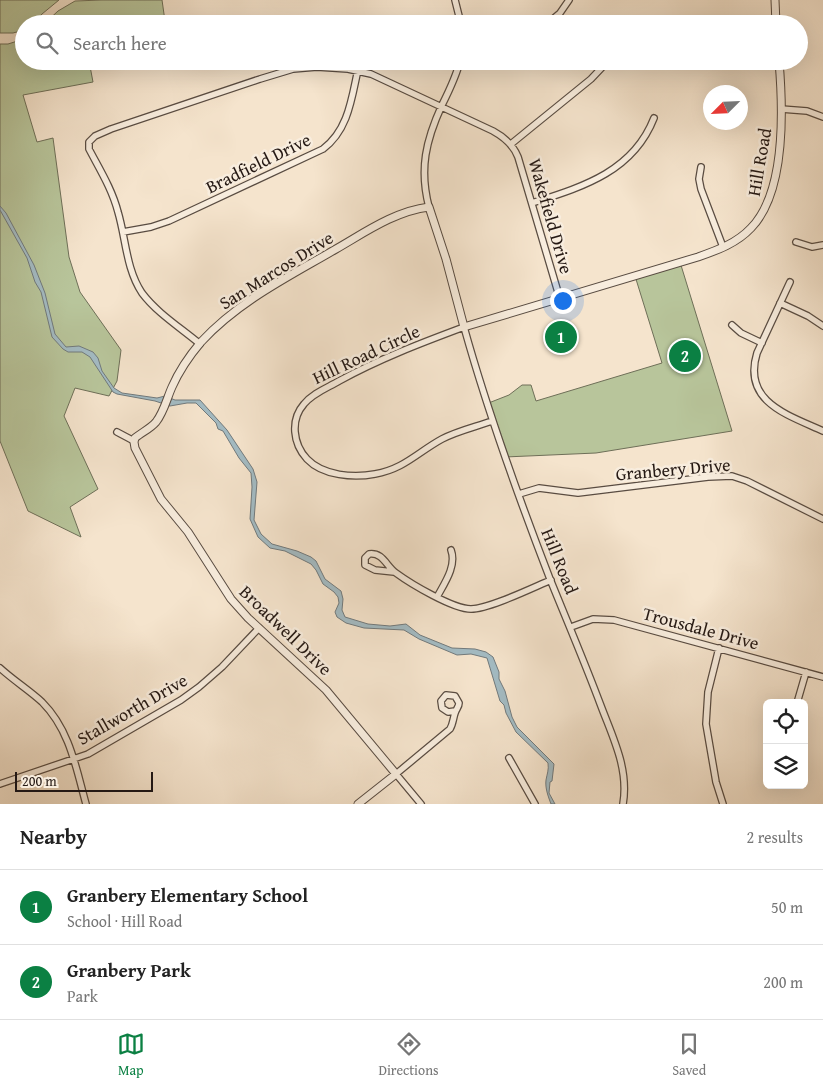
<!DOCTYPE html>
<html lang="en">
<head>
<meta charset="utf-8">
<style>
  body { margin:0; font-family:"Gentium Book Plus",serif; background:#f2f2f2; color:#222 }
  .controls { position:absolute; right:15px; bottom:15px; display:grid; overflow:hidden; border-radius:8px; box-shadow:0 5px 20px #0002 }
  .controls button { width:45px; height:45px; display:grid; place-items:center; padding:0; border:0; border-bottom:1px solid #e0e0e0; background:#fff; color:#222; font:25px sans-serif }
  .compass { position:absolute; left:703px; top:85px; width:45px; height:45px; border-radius:50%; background:#fff; box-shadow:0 5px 20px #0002; rotate:246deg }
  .scale { position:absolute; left:15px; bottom:12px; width:138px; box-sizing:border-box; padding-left:5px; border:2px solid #251914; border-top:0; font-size:14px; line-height:18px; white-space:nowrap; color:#251914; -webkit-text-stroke:4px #f8edde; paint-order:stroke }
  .you { position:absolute; left:562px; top:300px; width:18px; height:18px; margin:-12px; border:4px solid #fff; border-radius:50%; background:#1a73e8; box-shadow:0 0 0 8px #1a73e833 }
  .badge { display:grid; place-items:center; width:32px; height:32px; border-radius:50%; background:#0b8043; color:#fff; font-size:16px; font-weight:700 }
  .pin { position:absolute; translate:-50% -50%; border:2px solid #fff; box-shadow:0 1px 5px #0006 }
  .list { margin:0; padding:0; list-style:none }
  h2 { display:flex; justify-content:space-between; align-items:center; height:65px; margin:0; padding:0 20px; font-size:21px }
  h2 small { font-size:16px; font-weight:400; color:#767676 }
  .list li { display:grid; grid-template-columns:32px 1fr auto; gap:15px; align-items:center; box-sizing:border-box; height:75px; padding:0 20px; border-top:1px solid #e0e0e0 }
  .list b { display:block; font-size:19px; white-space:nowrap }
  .list p { margin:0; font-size:16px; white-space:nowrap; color:#767676 }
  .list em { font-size:16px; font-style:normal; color:#767676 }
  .icon { flex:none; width:28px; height:28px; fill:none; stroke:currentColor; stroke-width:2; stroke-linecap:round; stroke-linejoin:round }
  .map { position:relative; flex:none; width:823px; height:804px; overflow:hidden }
  .search { position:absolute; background:#fff; box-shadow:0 5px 20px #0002; left:15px; right:15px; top:15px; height:55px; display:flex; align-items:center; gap:12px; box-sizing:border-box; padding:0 18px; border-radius:28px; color:#767676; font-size:19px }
  .sheet { height:215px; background:#fff }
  nav { display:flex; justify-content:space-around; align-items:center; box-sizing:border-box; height:70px; border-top:1px solid #e0e0e0; background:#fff; font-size:14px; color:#767676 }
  nav a { display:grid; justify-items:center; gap:2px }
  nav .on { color:#0b8043 }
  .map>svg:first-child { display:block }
  .green { fill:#b8c59b; stroke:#6e6f58 }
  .water { fill:#a3bbc3; stroke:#717a7d }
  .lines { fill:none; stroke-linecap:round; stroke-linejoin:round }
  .minor-casing { stroke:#594c42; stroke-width:8 }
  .tertiary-casing { stroke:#594c42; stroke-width:9 }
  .minor { stroke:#f8edde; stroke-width:5.5 }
  .tertiary { stroke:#f8edde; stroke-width:7 }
  .labels { text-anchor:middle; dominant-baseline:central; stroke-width:5; stroke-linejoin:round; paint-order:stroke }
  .street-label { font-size:18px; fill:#251914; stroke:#f8edde }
</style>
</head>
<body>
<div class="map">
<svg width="823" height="804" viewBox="0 0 823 804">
  <rect width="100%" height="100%" fill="#f5e4cd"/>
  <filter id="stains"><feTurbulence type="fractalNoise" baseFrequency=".004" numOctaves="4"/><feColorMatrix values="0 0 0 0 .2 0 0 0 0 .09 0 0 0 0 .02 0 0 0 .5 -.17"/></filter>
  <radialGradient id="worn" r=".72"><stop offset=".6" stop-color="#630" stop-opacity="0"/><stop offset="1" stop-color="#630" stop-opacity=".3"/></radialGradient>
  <path class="green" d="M0,0H59L42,14L33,24H24V30L13,33H0Z
    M102,0H162L165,21L156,24H44L58,11L75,1Z
    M24,39V61H89L93,82L23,95L37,142L53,138L69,257L80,292L121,350L117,381L109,396L75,388L64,416L98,489L70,507L81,537L28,511L0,441V44H8Z
    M680,262L732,431L596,453L505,457L486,404L509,395L522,385H531L536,401L662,363L635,276Z"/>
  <path class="water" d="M0,206L6,213L34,265L45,293L55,334L66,347L79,346L93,352L98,358L102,371L114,388L122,393L157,398L165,396L175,400H200L227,430L253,469L257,482L254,520L261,534L272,544L297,551L311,557L316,561L325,579L341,591L343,599L342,610L345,617L368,624L390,626L406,624L420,635L452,648L475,649L486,652L493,657L499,672V679L505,691L512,717L517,727L554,764L552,781L550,782L549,793L555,804H551C548,796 545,788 546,780C547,774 549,770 548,763L516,732L506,713L504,705L500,701L487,658L471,654L457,655L419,639L404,630L364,628L346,623L337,617L335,612L339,603L338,597L334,592L323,584L316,570L311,564L285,551L270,548L258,537L250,519L252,487L251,473L239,458L223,431L218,429L216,423L196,403H187L170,406L155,401L117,394L113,392L90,357L82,352H68L63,349L52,337L41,292L35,282L27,258L0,210Z"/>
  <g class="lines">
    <g class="minor-casing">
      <path id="minor" d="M455,0L461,24
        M547,24L560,13L569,0
        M781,109L807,111L823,117
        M511,144L591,79L608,61
        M701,167L699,179L701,189L723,247
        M532,203C582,187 633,172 654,118
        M429,207C419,169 426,140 442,105C449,91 456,77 460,61
        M123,232L151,227L169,221L323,149C351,128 352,92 360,61
        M796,242L812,247L823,245
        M790,282L757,353C742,402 788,415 823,431
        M780,303L808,316L823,326
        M732,325L741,333L762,343
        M200,344C181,328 157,313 142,293C126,269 126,239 118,212C112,189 100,170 89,149V142L95,136L111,129L260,79L293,69L317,67L348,69L371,74L493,131C504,137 513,144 518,157L560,299
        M492,421C475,427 457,431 442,439C418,452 404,469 375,474C354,478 323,476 307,459C293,444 290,420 304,404C313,393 327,388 339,381C379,359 421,343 464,327C488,413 518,496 550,579C567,621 585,663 601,706C613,738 629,769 623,804
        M117,432L134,441
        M519,494L539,488L578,493L708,477L732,476L747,481L823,519
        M394,572L375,570L365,565V558L369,554C383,552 386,566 396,573C411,584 453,609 471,609C489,609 532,588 551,580
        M437,597C444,584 457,566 451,550
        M571,627L593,619L614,620L823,677
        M719,648L708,692L706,724L716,782L723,804
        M0,668C13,680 29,690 42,702C70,730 76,768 86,804
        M797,703L806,672
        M509,758L535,804
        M0,784L88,754L181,700L199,687L222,667L259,628
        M421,804L396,774L450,729C453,724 453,719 455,713C456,709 459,707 459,703L455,696L446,695L441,701L442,708L448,712L455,711"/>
    </g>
    <g class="tertiary-casing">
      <path id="tertiary" d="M775,0L776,24
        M358,804L396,774L326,690L248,618L231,599L188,532L161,499L135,448L134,442L135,438C142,432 150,429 156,422C164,412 167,398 172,387C179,371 190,355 201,342C239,301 288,277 336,249C364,233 395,211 429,207L446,259L464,327L698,257C718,250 737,243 751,228C786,192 783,108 779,61"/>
    </g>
    <use href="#minor" class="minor"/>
    <use href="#tertiary" class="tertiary"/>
  </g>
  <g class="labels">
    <g class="street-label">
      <text transform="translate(759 162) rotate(-80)">Hill Road</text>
      <text transform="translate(258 163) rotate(-26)">Bradfield Drive</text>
      <text transform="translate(551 216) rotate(74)">Wakefield Drive</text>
      <text transform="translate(276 270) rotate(-32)">San Marcos Drive</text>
      <text transform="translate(366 354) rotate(-25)">Hill Road Circle</text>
      <text transform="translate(673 469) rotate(-5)">Granbery Drive</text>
      <text transform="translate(560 561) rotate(68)">Hill Road</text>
      <text transform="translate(701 628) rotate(15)">Trousdale Drive</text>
      <text transform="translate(286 630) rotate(44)">Broadwell Drive</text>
      <text transform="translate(132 709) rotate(-30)">Stallworth Drive</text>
    </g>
  </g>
  <rect width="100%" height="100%" filter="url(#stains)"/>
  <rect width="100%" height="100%" fill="url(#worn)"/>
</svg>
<div class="controls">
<button><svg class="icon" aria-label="locate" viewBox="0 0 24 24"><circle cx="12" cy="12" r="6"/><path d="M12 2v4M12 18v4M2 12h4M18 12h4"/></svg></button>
<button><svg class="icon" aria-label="layers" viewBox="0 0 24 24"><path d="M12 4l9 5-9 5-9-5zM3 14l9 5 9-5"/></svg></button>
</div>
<svg class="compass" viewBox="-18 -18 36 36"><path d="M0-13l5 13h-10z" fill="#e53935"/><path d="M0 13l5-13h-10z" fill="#767676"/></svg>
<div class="scale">200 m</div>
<div class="you"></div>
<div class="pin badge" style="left:561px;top:337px">1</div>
<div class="pin badge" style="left:685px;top:356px">2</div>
<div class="search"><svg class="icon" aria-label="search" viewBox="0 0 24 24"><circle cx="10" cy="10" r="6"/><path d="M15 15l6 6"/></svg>Search here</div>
</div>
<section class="sheet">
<h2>Nearby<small>2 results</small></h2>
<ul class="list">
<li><span class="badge">1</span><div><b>Granbery Elementary School</b><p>School · Hill Road</p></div><em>50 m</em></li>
<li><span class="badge">2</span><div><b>Granbery Park</b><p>Park</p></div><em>200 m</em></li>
</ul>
</section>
<nav>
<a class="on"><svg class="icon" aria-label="map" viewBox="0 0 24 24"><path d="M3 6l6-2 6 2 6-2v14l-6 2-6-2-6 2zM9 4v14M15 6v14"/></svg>Map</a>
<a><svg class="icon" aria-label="directions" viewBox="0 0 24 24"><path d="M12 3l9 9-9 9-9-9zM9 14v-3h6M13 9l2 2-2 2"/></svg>Directions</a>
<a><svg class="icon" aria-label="saved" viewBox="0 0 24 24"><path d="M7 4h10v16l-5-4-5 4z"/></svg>Saved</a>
</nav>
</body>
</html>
